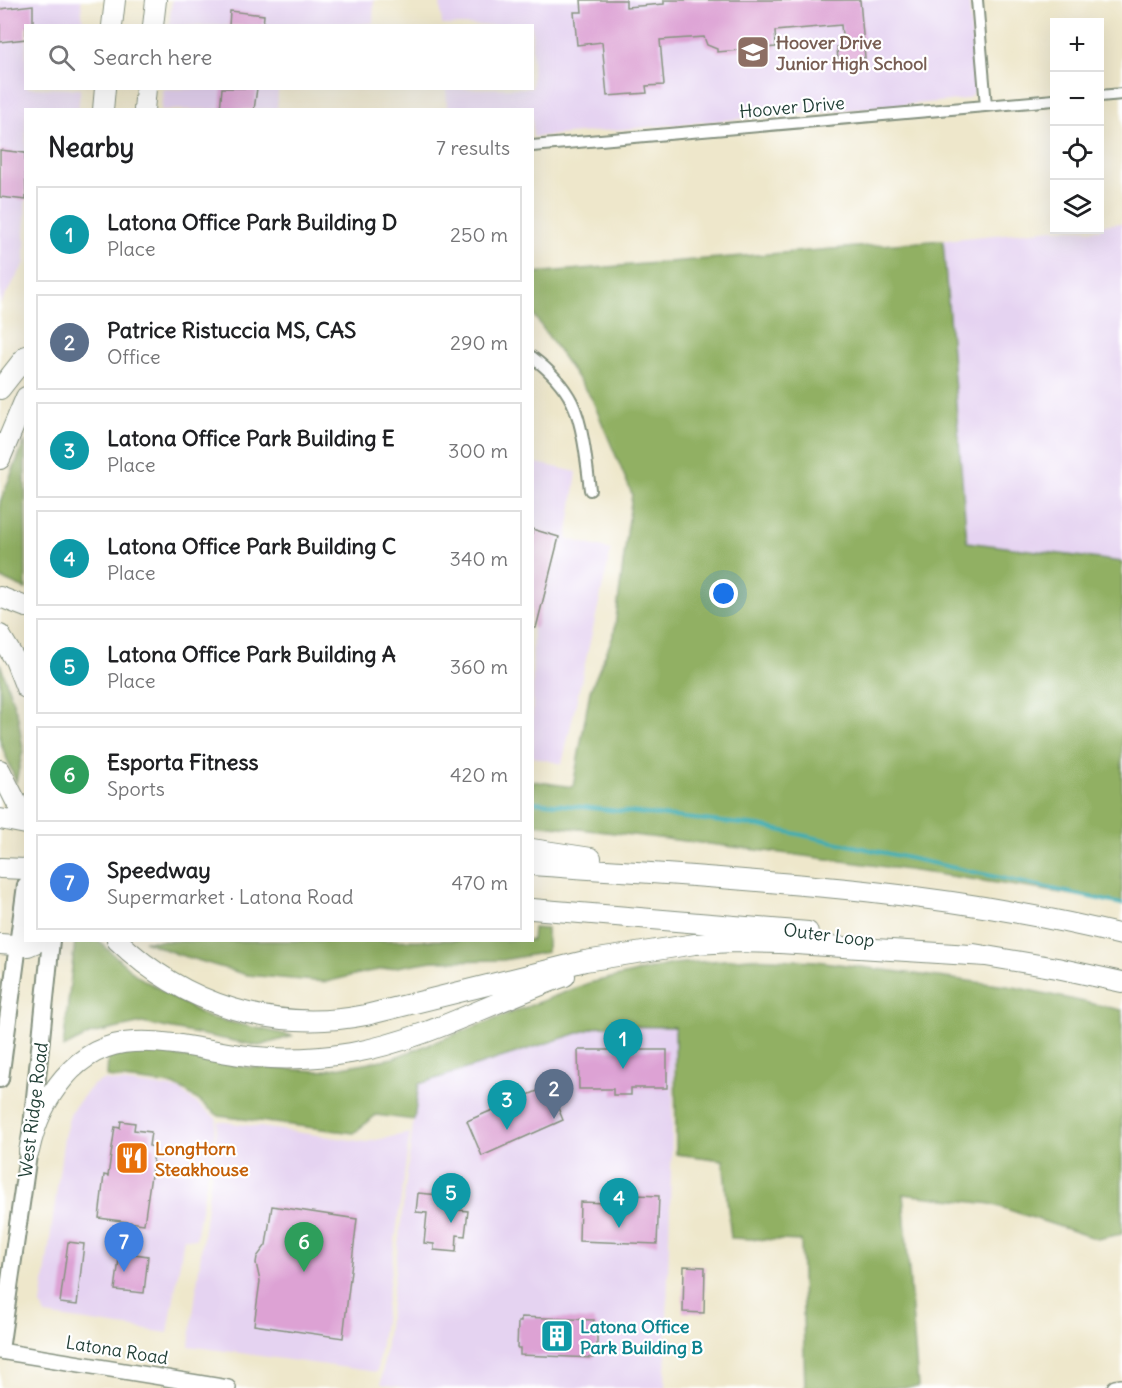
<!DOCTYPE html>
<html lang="en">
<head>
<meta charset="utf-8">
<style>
  body { margin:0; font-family:Delius,sans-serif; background:#f2f2f2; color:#202124 }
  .controls { position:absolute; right:18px; top:18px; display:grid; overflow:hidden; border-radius:0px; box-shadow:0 6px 24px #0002 }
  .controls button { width:54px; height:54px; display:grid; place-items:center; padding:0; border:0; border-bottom:2px solid #e0e0e0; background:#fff; color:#202124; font:30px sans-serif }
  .you { position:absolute; left:724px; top:594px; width:21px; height:21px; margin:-15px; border:4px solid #fff; border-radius:50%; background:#1a73e8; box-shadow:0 0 0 9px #1a73e833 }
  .badge { display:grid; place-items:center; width:39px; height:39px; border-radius:50%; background:#d1495b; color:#fff; font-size:20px; font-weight:700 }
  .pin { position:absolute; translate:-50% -50px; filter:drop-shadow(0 2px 3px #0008) }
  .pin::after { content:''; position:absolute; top:32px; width:21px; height:18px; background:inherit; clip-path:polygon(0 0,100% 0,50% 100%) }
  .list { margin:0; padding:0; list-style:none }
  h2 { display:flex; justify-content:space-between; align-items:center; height:78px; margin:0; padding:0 24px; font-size:26px }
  h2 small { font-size:20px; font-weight:400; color:#757577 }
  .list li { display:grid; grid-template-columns:39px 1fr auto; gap:18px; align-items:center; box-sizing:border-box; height:96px; margin:0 12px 12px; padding:0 12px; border:2px solid #e0e0e0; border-radius:0px }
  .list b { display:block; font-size:22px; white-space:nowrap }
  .list p { margin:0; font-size:20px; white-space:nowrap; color:#757577 }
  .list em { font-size:20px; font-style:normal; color:#757577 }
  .icon { flex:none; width:33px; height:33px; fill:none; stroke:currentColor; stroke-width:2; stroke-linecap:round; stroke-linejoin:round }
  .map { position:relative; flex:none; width:1122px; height:1388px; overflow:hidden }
  .search { position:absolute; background:#fff; box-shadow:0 6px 24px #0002; left:24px; top:24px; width:510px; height:66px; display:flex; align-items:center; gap:15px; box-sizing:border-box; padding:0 21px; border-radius:0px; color:#757577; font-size:22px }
  .panel { position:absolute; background:#fff; box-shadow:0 6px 24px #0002; left:24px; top:108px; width:510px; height:834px; border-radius:0px }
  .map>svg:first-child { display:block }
  .built { fill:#e5d3f1 }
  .forest { fill:#91b063; stroke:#58764c; stroke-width:1.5 }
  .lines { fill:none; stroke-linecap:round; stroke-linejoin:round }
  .stream { stroke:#3cadb4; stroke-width:4 }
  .building { fill:#dda2d4 }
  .street-casing { stroke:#869280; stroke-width:14 }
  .secondary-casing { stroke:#869280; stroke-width:18 }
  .primary-casing { stroke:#869280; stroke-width:20 }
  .highway-casing { stroke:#869280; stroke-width:22 }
  .street { stroke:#fff; stroke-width:10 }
  .secondary { stroke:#fff; stroke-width:15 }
  .primary { stroke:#fff; stroke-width:16 }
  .highway { stroke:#fff; stroke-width:20 }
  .labels { text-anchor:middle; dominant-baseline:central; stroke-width:4.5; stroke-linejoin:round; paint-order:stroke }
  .education-label { font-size:18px; font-weight:bold; fill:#785e54; stroke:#fff; text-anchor:start }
  .street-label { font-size:18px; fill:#1f3d34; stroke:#fff }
  .food-label { font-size:18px; font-weight:bold; fill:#c56008; stroke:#fff; text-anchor:start }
  .culture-label { font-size:18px; font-weight:bold; fill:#0d838f; stroke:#fff; text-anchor:start }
</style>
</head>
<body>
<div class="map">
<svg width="1122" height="1388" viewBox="0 0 1122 1388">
  <rect width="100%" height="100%" fill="#fff"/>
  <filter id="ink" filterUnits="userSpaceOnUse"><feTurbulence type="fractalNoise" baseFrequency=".0167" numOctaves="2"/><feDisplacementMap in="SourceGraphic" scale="12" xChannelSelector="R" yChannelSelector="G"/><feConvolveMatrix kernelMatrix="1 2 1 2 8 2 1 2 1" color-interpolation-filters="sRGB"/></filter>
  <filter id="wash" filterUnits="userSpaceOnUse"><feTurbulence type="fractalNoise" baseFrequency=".008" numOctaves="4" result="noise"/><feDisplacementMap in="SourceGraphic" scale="24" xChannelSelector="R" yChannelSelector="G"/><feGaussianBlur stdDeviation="1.35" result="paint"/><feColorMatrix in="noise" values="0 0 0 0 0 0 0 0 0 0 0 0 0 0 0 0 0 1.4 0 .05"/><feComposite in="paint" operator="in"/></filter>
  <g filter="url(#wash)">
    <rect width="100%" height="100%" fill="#eee7cb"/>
    <path class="built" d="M0,0H81L83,25L26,26V88L80,89V93L78,109L26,110L25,263L0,304Z
      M172,0H374L373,23L345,26H169Z
      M440,0H969L976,88L974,93L968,98L960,100L533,137L532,110L447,109L446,89L532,88V26L442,25Z
      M163,89H278L277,109L161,110Z
      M1122,223V562L967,542L943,240L1054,229L1100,230V225Z
      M532,462L577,472L567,539L611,550L562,764L533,757Z
      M600,1026L675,1027L665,1388H406L381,1384L418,1084Z
      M103,1080L178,1089L217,1119L196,1239L184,1238L168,1333L45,1315L41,1305L64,1137L71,1111L93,1085Z
      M218,1121L366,1142L410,1133L377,1372L189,1346Z"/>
    <path class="forest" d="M943,240L967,542L1122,562V903C927,870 730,845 533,824V781L573,787L590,691L614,634L632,494L592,399L533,314V273Z
      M25,441L26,589H25L0,578V502Z
      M0,663L18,717L23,750L16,782L0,741Z
      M533,928L547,929V952L503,960L432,961L367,972L326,982L247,975L177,954L144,941L532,940Z
      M75,941H99L137,976L207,1017L293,1036L259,1046L142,1023L91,1034L63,1048Z
      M750,958L816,961L1014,987L1122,1010V1234L1097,1239L991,1204L903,1194L918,1387L805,1388L801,1241L731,1238L723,1160L676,1154L675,1027L600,1026L419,1084L414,1120L376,1115L354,1133L219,1116L187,1092L174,1085L107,1077L108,1057L145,1051L248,1067L320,1071L393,1058L589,983L673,964Z"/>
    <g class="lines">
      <path class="stream" d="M535,802L760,826L1122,904"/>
    </g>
    <g id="blocks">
      <path class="building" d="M581,0H626V7L664,4V0H860L865,58L838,61L837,47L843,46L841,25L775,31L776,47L717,52V49L707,45L704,37L660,40L664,85L646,86L647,93L607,96L602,42L577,45L574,12H582Z
        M33,5V26H26V39L0,42V9Z
        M230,11L264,15L263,26H229Z
        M222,88H257L254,110H220Z
        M0,150L25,153L26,200L0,197Z
        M532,529L559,537L536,628H532Z
        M578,1050H667V1088H631V1095H613V1089H579Z
        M549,1086L563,1120L482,1156L467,1121Z
        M121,1121L135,1123L134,1130L151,1132L149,1146L155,1147L144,1224L99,1218L104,1175L108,1176L115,1127L120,1128Z
        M418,1193L450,1196L448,1209L468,1211L465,1236L457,1235L456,1252L434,1250V1244L424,1243L427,1213L416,1212Z
        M636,1195L659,1196L657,1244L579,1241L580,1202L635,1204Z
        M272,1206L357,1219L343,1338L254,1325L260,1281L256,1263L257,1257L266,1245Z
        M68,1242L84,1244L77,1305L60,1303Z
        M120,1252L148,1256L144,1293L115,1290Z
        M684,1266L705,1267L704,1313L683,1312Z
        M521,1317L594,1320V1324H597V1353H594V1358L520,1355V1348H517L518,1322H521Z"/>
    </g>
  </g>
  <g filter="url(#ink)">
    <use href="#blocks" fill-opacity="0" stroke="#869280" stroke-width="1.5"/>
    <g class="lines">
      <g class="street-casing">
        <path id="street" d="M977,0L986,106
          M1100,96L1122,94
          M532,146L1054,100
          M532,357C548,369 563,384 572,402C583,424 587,465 590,490"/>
      </g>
      <g class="secondary-casing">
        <path id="secondary" d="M0,1351L228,1388
          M1115,1388L1122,1387"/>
      </g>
      <g class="primary-casing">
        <path id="primary" d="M0,1079L26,885
          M0,1350L32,1127L51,940"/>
      </g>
      <g class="highway-casing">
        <path id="highway" d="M112,26L115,0
          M153,26L156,0
          M103,110L105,88
          M144,110L146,88
          M0,389L26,356
          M0,459L26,397
          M0,597L26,607
          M0,635L15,660L26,688
          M0,770L26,821
          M0,819L26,824
          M532,849L591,858
          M532,865C730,879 929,887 1122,935
          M0,868L26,869
          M532,909L808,932
          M117,940C184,1005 274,1033 366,1015L585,961L695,944L733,942L780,943L986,956
          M0,944L28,946L42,940
          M974,954L1057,968L1122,982
          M29,1151C40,1099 76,1044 134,1042C175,1040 216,1053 256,1057C288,1060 320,1058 351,1053C426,1040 494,1001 565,976"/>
      </g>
      <use href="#street" class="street"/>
      <use href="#secondary" class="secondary"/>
      <use href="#primary" class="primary"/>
      <use href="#highway" class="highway"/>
    </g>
  </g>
  <defs>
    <g id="school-square" transform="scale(1.725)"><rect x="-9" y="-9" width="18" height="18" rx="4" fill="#8d6e63" stroke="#fff"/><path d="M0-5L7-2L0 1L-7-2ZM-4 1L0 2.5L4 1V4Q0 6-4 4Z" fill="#fff"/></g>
    <g id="restaurant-square" transform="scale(1.725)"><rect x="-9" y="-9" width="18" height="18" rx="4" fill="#e8710a" stroke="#fff"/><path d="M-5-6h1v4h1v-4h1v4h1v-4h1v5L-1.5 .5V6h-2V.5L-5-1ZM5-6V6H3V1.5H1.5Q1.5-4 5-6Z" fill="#fff"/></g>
    <g id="building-square" transform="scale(1.725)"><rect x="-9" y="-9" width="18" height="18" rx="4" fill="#0f9aa8" stroke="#fff"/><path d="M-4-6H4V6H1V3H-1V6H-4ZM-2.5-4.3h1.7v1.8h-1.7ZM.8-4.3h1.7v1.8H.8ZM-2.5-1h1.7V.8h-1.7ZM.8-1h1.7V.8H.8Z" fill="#fff"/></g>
  </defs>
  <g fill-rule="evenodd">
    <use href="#school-square" x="753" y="52"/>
    <use href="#restaurant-square" x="132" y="1158"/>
    <use href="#building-square" x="557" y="1336"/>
  </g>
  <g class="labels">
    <g class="education-label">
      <text x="776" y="42">Hoover Drive<tspan x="776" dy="21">Junior High School</tspan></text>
    </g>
    <g class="street-label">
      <text transform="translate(792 107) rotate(-5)">Hoover Drive</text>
      <text transform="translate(829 935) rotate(7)">Outer Loop</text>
      <text transform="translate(33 1110) rotate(-83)">West Ridge Road</text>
      <text transform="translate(117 1350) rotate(9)">Latona Road</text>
    </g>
    <g class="food-label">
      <text x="155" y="1148">LongHorn<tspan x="155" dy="21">Steakhouse</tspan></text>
    </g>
    <g class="culture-label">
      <text x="580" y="1326">Latona Office<tspan x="580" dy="21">Park Building B</tspan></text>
    </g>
  </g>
</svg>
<div class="controls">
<button>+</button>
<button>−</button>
<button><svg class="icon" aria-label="locate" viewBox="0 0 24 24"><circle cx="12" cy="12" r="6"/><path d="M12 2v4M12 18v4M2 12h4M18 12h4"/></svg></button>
<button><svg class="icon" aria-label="layers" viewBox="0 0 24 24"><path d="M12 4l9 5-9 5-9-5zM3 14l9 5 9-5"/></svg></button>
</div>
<div class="you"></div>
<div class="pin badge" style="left:623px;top:1069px;background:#0f9aa8">1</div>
<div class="pin badge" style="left:554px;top:1119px;background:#5c6f8a">2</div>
<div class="pin badge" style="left:507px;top:1130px;background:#0f9aa8">3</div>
<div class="pin badge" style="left:619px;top:1228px;background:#0f9aa8">4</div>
<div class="pin badge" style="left:451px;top:1223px;background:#0f9aa8">5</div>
<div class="pin badge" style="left:304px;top:1272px;background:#2e9e5b">6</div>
<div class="pin badge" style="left:124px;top:1272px;background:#3f7fe0">7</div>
<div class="search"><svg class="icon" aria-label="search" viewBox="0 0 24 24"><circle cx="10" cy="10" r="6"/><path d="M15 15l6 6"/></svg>Search here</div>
<section class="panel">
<h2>Nearby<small>7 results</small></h2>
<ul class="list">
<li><span class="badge" style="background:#0f9aa8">1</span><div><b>Latona Office Park Building D</b><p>Place</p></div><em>250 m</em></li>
<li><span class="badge" style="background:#5c6f8a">2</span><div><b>Patrice Ristuccia MS, CAS</b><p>Office</p></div><em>290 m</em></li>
<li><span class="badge" style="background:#0f9aa8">3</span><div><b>Latona Office Park Building E</b><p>Place</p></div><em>300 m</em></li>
<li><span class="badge" style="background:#0f9aa8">4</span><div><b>Latona Office Park Building C</b><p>Place</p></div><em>340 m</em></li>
<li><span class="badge" style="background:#0f9aa8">5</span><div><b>Latona Office Park Building A</b><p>Place</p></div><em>360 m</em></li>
<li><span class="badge" style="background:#2e9e5b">6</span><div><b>Esporta Fitness</b><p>Sports</p></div><em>420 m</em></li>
<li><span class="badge" style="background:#3f7fe0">7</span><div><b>Speedway</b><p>Supermarket · Latona Road</p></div><em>470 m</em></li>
</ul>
</section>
</div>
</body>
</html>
